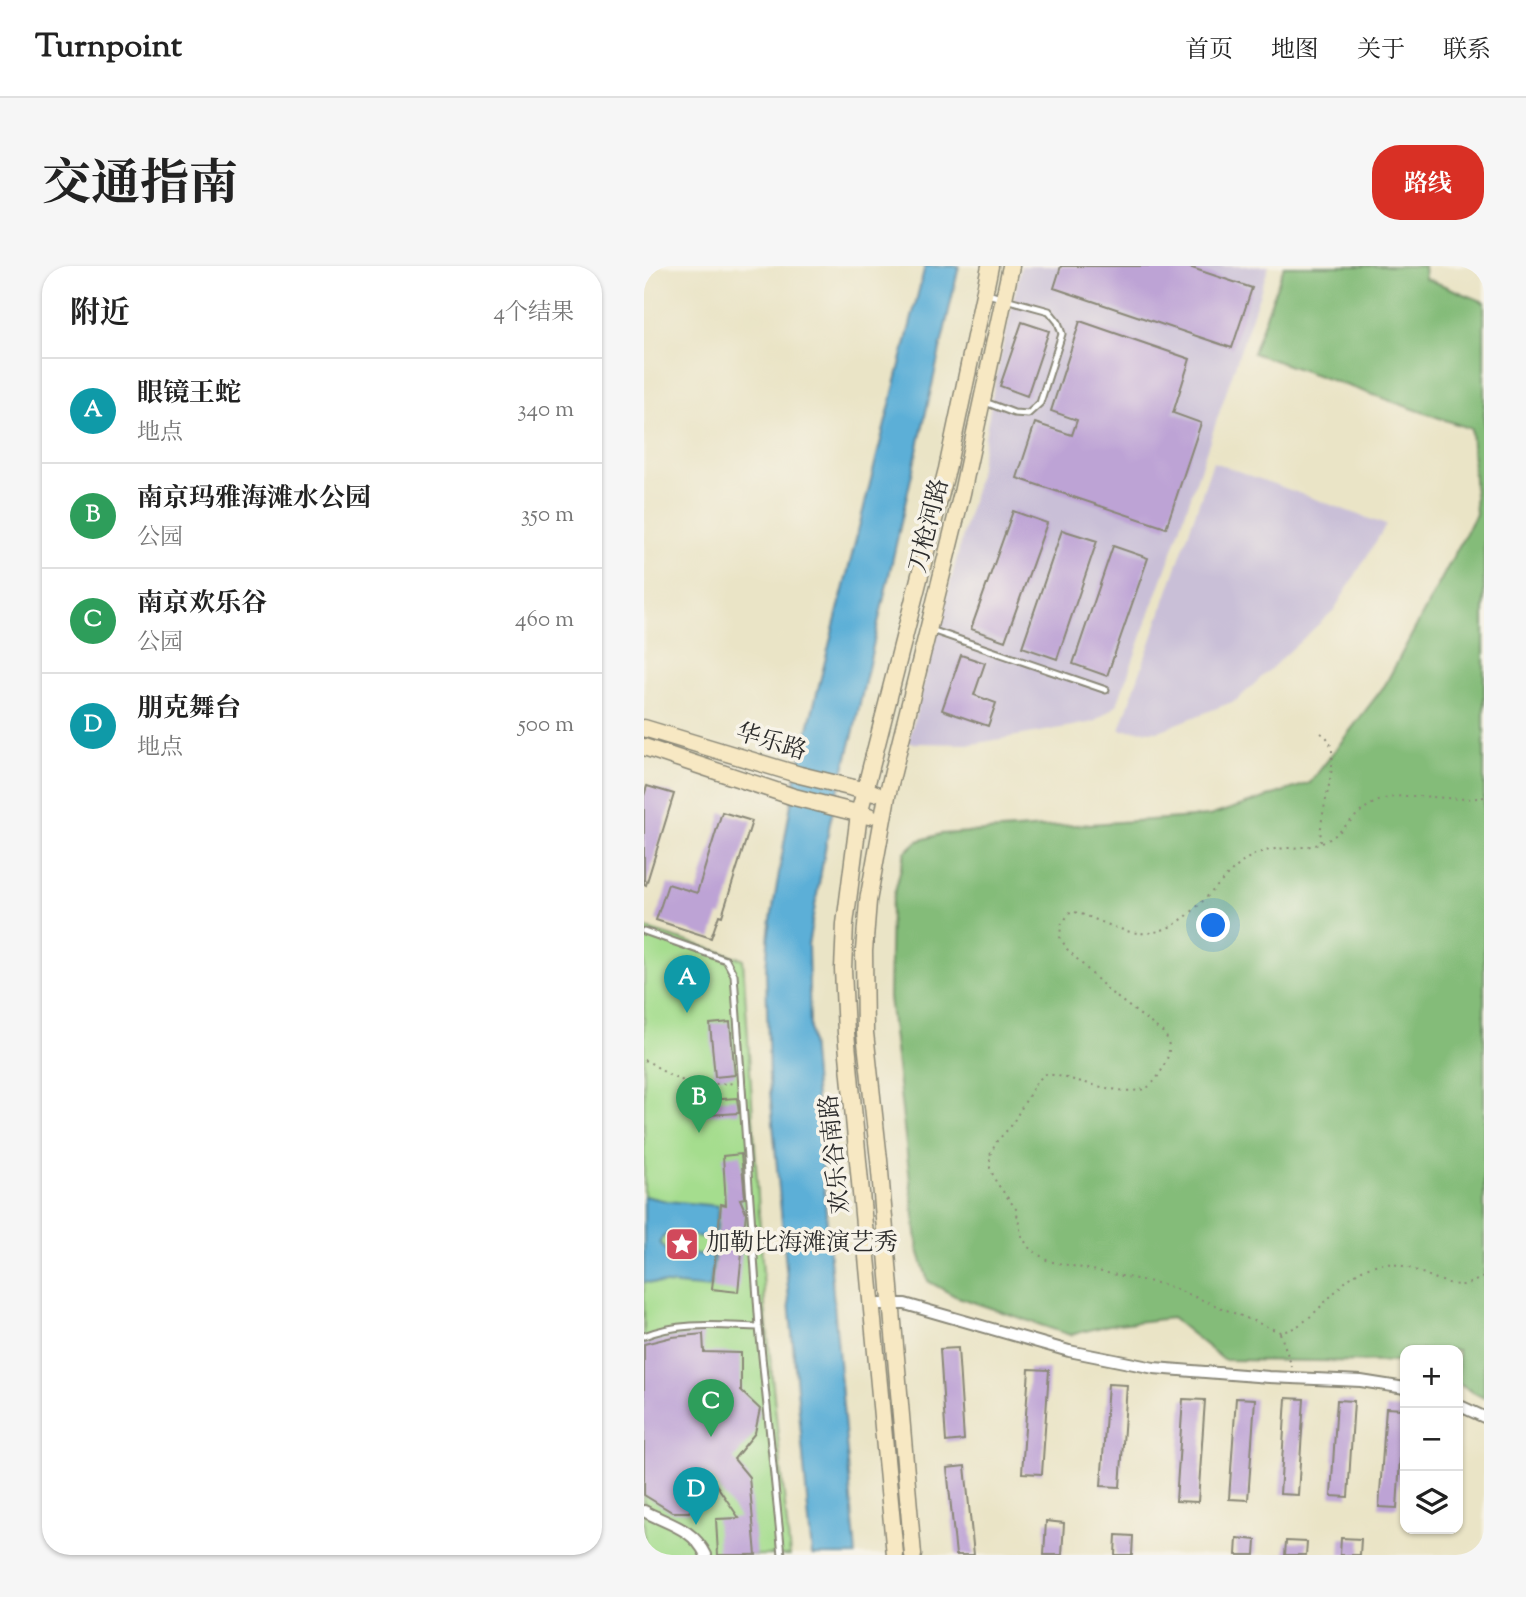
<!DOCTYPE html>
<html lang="zh">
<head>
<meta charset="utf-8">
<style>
  body { margin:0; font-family:"Sorts Mill Goudy","Noto Serif SC",serif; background:#f6f6f6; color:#222 }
  .controls { position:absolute; right:21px; bottom:21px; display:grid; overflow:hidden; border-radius:14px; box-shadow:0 2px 5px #0004 }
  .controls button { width:63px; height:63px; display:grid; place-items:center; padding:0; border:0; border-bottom:2px solid #e0e0e0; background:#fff; color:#222; font:35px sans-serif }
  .you { position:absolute; left:570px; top:660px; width:24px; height:24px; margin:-18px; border:5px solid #fff; border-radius:50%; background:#1a73e8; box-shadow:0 0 0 10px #1a73e833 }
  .badge { display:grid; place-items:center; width:46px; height:46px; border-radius:50%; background:#d93025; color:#fff; font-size:23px; font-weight:700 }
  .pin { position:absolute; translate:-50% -58px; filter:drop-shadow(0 2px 4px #0008) }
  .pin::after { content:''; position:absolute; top:37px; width:24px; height:21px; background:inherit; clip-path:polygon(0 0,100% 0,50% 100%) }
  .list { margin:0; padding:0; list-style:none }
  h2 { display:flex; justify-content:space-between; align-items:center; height:91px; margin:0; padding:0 28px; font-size:30px }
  h2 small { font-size:23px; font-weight:400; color:#767676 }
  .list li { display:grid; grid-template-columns:46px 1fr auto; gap:21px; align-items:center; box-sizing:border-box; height:105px; padding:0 28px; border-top:2px solid #e0e0e0 }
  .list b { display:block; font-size:26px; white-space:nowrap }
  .list p { margin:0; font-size:23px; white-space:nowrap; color:#767676 }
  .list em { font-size:23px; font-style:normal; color:#767676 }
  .icon { flex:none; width:38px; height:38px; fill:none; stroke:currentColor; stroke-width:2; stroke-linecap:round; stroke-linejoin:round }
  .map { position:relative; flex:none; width:840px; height:1289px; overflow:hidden; border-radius:28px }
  header { display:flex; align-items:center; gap:42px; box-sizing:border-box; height:98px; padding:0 35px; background:#fff; border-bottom:2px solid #e0e0e0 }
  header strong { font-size:33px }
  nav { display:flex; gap:38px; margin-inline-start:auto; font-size:24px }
  .intro { display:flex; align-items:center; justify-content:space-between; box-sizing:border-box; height:168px; padding:0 42px }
  h1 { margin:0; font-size:49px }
  .button { padding:18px 32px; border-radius:28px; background:#d93025; color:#fff; font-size:24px; font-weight:700 }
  main { display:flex; gap:42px; padding:0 42px }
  aside { flex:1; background:#fff; border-radius:28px; box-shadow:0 2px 5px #0004 }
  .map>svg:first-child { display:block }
  .industrial { fill:#c9bfd7 }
  .green { fill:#a5dd8e; stroke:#68845c; stroke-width:2 }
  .forest { fill:#84bc79; stroke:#587452; stroke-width:2 }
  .water { fill:#5cafd7; stroke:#446d81; stroke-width:2 }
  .building { fill:#bda3d5 }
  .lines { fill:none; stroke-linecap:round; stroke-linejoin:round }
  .lane-casing { stroke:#8a8878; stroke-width:9 }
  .street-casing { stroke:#8a8878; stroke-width:14 }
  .secondary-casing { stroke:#8a8878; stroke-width:19 }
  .path { stroke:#8a8878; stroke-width:2; stroke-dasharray:2 5; stroke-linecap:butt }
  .lane { stroke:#fff; stroke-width:5 }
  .street { stroke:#fff; stroke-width:10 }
  .secondary { stroke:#f7e8c3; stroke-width:16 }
  .labels { text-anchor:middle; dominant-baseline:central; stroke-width:7; stroke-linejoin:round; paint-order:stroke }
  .street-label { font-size:24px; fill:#2b2b2b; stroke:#f7f3e8 }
  .poi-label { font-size:24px; fill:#2b2b2b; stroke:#f7f3e8; text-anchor:start }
</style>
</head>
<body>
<header>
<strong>Turnpoint</strong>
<nav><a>首页</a><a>地图</a><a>关于</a><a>联系</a></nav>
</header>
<div class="intro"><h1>交通指南</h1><a class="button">路线</a></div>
<main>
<aside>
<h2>附近<small>4个结果</small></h2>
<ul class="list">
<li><span class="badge" style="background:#0f9aa8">A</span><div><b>眼镜王蛇</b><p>地点</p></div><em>340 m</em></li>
<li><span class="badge" style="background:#2e9e5b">B</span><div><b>南京玛雅海滩水公园</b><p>公园</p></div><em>350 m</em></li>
<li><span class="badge" style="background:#2e9e5b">C</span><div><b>南京欢乐谷</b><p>公园</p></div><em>460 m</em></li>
<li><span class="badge" style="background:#0f9aa8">D</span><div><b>朋克舞台</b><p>地点</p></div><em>500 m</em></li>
</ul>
</aside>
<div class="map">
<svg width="840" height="1289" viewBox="0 0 840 1289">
  <rect width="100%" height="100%" fill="#f7f3e8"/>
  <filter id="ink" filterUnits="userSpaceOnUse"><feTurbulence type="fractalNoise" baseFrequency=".0143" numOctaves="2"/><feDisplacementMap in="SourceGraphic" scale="14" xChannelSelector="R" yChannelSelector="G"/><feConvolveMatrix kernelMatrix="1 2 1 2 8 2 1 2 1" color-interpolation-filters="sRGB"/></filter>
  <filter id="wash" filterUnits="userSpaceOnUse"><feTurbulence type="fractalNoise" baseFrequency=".00686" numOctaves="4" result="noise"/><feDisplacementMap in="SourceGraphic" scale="28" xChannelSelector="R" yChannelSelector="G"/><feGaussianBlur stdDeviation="1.57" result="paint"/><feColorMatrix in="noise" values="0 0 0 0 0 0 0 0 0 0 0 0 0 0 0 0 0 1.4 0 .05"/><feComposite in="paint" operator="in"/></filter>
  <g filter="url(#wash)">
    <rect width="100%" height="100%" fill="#eae4c6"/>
    <path class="industrial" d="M377,0H625L529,283L473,439L450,456L329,478L264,477L333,216L350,121Z
      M569,196L742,259L690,344L593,434L515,465L476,464Z"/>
    <path class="green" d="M0,662L99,693L121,1041L146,1289H0Z"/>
    <path class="forest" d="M640,0H780L781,12L840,36V1132L814,1118V1084H761V1096L580,1094L528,1052L465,1059L426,1069L311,1030L284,1015L274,984L245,731L247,641L261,586L274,575L297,568L565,550L666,517L741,419L832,248L827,163L609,87Z"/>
    <path class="water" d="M281,0H315L210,464L186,556L164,679L166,764L212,1289H168L125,813L122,704L125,665L151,514Z
      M0,930L23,935L74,940L72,972L24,968L18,972L16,976L21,984L70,990L66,1022L0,1016Z"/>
    <g id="blocks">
      <path class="building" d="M417,0H542L608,22L588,82L410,22Z
        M436,55L546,93L529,147L557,157L522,262L373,212L391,157L428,169L433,154L407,145Z
        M378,56L405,65L383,130L356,120Z
        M369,245L403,257L361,375L327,363Z
        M418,264L453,275L413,393L378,381Z
        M469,280L504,292L463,410L429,398Z
        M317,389L341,397L330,429L352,437L344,460L298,444Z
        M3,520L30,528L2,619L0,618V530Z
        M78,546L108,555L78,650L75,649L67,672L12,654L24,618L53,627Z
        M86,756L91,809L71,811L66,758Z
        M93,832L95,847L49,850L48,835Z
        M97,888L101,932L96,933L102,947L94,1026L68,1023L77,938L82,939L79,890Z
        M59,1068L60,1086L97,1087V1125L116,1143L111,1167L90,1193L105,1211L112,1289H74L72,1253L95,1252L67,1211L46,1228L51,1239L45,1246H28L0,1229V1078L28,1071Z
        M314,1082L320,1174L302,1176L296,1083Z
        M385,1103L405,1104L398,1208L378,1207Z
        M464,1118L483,1119L476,1221L457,1220Z
        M592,1132L611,1133L604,1234L585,1233Z
        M642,1132L660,1133L654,1229L636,1228Z
        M539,1133L561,1134L554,1236L532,1235Z
        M693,1134L710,1135L704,1231L687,1230Z
        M742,1142L759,1143L753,1242L735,1241Z
        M321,1200L330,1289H312L303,1202Z
        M402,1255L420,1257L418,1289H400Z
        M472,1269L489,1270L488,1289H471Z
        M593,1272L612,1274L611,1289H592Z
        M697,1272L717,1273L716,1289H696Z
        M642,1275L663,1276L662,1289H641Z"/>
    </g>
  </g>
  <g filter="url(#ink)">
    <use href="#blocks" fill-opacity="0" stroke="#8a8878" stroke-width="2"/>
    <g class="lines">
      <g class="lane-casing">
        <path id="lane" d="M341,136L370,147L384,148L396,137L418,68L414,56L405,45L343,28
          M287,364L462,424
          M0,665L82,694L90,709L115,1061L138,1289
          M0,1070C37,1055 76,1060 115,1061"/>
      </g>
      <g class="street-casing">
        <path id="street" d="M230,1038H261L425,1085L510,1102L625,1111L717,1115L761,1122
          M814,1139L840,1151
          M0,1245C24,1258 49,1262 62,1289"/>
      </g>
      <g class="secondary-casing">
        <path id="secondary" d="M0,462L156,509L230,527
          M0,481L150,531L225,550
          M251,1289L202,767L199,703L201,658L215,548L303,203L346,0
          M269,1289L235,894L221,767L220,685L224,635L243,530L318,227L367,0"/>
      </g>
      <path class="path" d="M677,467C680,469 683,471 685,475C697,499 673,548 677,576
        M840,531C805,538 763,521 730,537C709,547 697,571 675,578C652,585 623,578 603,593C565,619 540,676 487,666C465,661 447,650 427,645L417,659L416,671L423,683L466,726L521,768C527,780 526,788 520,799C517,807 510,817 504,821C483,834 426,810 402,808L393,815L367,860L353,875L346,889V902L352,916L372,943L377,968L384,981L404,995L522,1019L636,1066C672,1062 693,1008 731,999C762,992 786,1016 815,1019C823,1020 832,1014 840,1011
        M0,794C11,798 18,806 29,811C47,819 70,819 90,817
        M0,871L1,878
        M636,1067L648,1101"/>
      <use href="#lane" class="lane"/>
      <use href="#street" class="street"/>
      <use href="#secondary" class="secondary"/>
    </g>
  </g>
  <defs>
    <g id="sight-square" transform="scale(1.75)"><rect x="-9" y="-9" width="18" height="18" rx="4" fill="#d1495b" stroke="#f7f3e8"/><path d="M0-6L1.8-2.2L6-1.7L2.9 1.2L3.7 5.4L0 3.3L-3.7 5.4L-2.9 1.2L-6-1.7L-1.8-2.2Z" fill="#fff"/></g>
  </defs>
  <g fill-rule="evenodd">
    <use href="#sight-square" x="38" y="978"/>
  </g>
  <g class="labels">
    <g class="street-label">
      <text transform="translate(286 260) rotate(-76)">刀枪河路</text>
      <text transform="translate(127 477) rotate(17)">华乐路</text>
      <text transform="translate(192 888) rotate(-96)">欢乐谷南路</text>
    </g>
    <g class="poi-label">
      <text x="62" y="978">加勒比海滩演艺秀</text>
    </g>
  </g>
</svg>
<div class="controls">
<button>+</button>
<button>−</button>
<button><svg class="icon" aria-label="layers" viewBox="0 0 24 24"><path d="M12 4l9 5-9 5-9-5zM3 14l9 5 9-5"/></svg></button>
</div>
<div class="you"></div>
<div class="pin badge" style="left:43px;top:747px;background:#0f9aa8">A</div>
<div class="pin badge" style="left:55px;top:867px;background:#2e9e5b">B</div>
<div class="pin badge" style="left:67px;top:1171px;background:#2e9e5b">C</div>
<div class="pin badge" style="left:52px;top:1259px;background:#0f9aa8">D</div>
</div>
</main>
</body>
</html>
